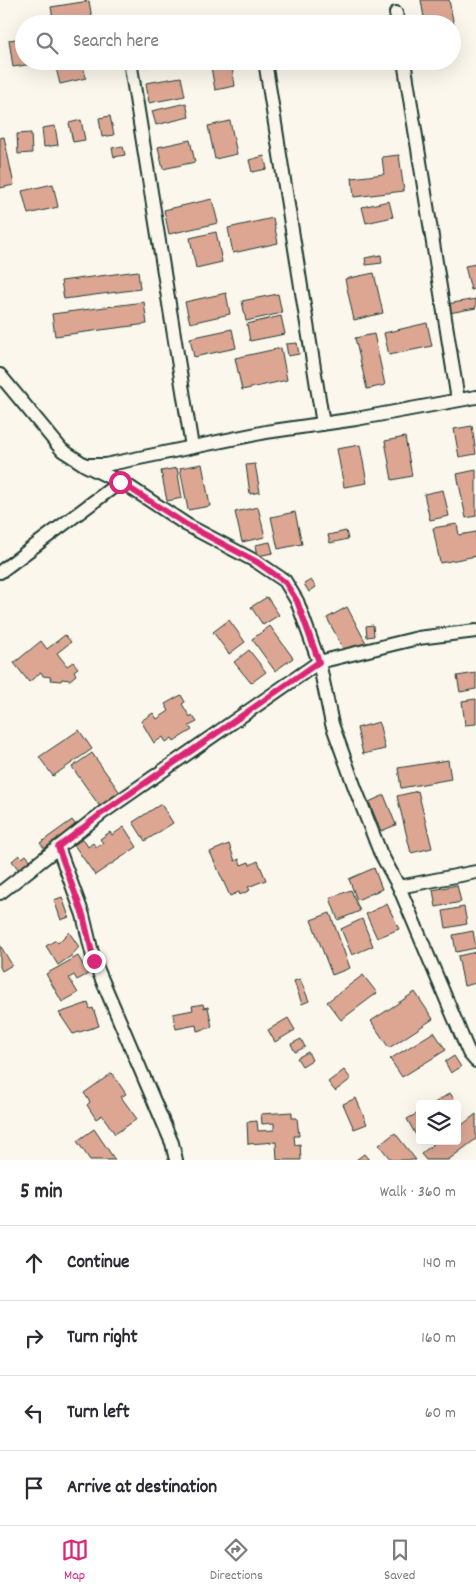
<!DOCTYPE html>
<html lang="en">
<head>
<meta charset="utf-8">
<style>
  body { margin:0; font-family:Dekko,sans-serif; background:#f2f2f3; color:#2b2b33 }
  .controls { position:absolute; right:15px; bottom:15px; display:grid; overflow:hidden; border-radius:5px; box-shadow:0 5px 20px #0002 }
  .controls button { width:45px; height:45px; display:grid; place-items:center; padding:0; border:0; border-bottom:1px solid #e1e1e2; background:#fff; color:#2b2b33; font:25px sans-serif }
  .stop { position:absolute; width:15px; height:15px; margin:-11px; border:4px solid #db2777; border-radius:50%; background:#fff }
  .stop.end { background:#db2777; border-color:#fff; box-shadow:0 1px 5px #0008 }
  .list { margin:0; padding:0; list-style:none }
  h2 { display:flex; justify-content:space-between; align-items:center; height:65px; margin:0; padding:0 20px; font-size:21px }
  h2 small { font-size:16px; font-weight:400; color:#7c7c81 }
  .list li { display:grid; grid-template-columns:32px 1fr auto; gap:15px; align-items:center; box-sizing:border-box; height:75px; padding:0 20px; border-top:1px solid #e1e1e2 }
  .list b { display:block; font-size:19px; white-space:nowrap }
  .list em { font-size:16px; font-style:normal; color:#7c7c81 }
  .icon { flex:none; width:28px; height:28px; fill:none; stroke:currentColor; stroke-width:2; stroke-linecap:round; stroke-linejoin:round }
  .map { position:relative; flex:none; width:476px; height:1160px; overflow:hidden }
  .search { position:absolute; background:#fff; box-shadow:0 5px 20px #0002; left:15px; right:15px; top:15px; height:55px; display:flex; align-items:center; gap:12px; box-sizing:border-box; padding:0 18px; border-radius:28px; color:#7c7c81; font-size:19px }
  .sheet { height:365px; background:#fff }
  nav { display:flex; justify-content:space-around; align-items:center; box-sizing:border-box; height:70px; border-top:1px solid #e1e1e2; background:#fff; font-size:14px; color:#7c7c81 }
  nav a { display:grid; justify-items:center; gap:2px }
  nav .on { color:#db2777 }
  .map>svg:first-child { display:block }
  .building { fill:#dda693; stroke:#1f3d34 }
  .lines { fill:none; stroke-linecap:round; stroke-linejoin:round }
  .minor-casing { stroke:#1f3d34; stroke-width:16 }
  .minor { stroke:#fbf7ec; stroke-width:12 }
  .route { stroke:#db2777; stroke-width:6 }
</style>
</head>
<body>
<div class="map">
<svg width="476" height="1160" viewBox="0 0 476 1160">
  <rect width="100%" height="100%" fill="#fbf7ec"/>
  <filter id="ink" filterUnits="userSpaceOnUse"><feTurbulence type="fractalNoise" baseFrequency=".02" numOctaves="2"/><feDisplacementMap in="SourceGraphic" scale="10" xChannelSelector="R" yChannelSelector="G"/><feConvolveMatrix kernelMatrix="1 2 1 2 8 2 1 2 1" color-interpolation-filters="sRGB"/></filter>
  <g filter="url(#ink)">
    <path class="building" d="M421,0H449L456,36L452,37V24H425Z
      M89,1L93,24H54L51,7Z
      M24,38V61L45,62L13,67L9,40Z
      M66,61H82L86,78L60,84L55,64Z
      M144,61H172L145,67Z
      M210,61H231L235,86L215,90Z
      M181,77L185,96L149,103L146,83Z
      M186,103L189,117L156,125L152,111Z
      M110,116L114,135L102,137L99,118Z
      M81,120L85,140L73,142L69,123Z
      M230,121L237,154L215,159L208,126Z
      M55,126L58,145L44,147L42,128Z
      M31,133L32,153L18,154L17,134Z
      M4,137L14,185L0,188V138Z
      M190,140L195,162L163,169L158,147Z
      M123,146L125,155L114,157L112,148Z
      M399,155L404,191L354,197L352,178L384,174L382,157Z
      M264,156L267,169L252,172L249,160Z
      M53,184L58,207L28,214L22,191Z
      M212,199L218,223L169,234L164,210Z
      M389,201L393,217L366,223L362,207Z
      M273,218L278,243L233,253L228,228Z
      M216,232L222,262L196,268L190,238Z
      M381,255L382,263L366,265L365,258Z
      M476,264V289L471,290L465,266Z
      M138,271L140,289L64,299L61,281Z
      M374,273L383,313L354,320L345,279Z
      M226,293L230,314L190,323L185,302Z
      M278,294L282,313L246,321L242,301Z
      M476,299V308L449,313L447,304Z
      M144,302L147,324L55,336L52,314Z
      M281,316L285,334L250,341L247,324Z
      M427,323L432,346L389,355L384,333Z
      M232,329L236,348L194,357L190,338Z
      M374,334L385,385L367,389L355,338Z
      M297,343L299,354L288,356L286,344Z
      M281,348L287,380L242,390L235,358Z
      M472,426L476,454L459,457L454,429Z
      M405,437L412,476L392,480L385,441Z
      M360,445L367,483L344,487L337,449Z
      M202,464L210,506L188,510L180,468Z
      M255,464L260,492L250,494L246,465Z
      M177,468L182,498L167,501L161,471Z
      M476,470V516L466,518L457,474Z
      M443,490L449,516L430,520L424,494Z
      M258,507L265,537L242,542L235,512Z
      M295,512L302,544L278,549L271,517Z
      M457,524L459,535L476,532V556L440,563L433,528Z
      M346,531L348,539L330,543L328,535Z
      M270,542L273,553L257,556L255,545Z
      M311,580L316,587L309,592L304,584Z
      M267,597L279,615L263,625L251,607Z
      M347,607L366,643L346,654L327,618Z
      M229,620L245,642L229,654L213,632Z
      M373,625L374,636L367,637L366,626Z
      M270,626L293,658L275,671L252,639Z
      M65,635L71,642L57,653L67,666L73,662L78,668L74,671L76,675L70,680L62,679L61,681L50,680L51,677L43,676L41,672L29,682L14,663L41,641L47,649Z
      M249,650L266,672L251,683L234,662Z
      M476,673V689L460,692L457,676Z
      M181,695L185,702L182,704L190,717L192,715L197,722L189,726L192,730L174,741L172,738L166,742L163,737L154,743L141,721L153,713L157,719L169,711L165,704Z
      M476,699V724L465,725L462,701Z
      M379,722L385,749L363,754L357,728Z
      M79,730L92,749L53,776L39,757Z
      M92,753L121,794L101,808L72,767Z
      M448,760L451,779L401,788L398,768Z
      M418,791L432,848L411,853L397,796Z
      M384,795L396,825L381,831L369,802Z
      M161,804L173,823L145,841L133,822Z
      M72,820L78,828L46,850L40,843Z
      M124,827L137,847L95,875L74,845L83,839L88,847L93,843L96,847L103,843L100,839L110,832L112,835Z
      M229,844L235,861L239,859L241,865L249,862L250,865L258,861L266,880L248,887L250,890L240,895L239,892L230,896L210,852Z
      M19,855L22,858L26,855L31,861L19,870L12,861Z
      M374,868L382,889L357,900L349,879Z
      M457,885L461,902L436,907L433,890Z
      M351,890L360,911L338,920L330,898Z
      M62,897L69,917L61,920L54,900Z
      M387,904L399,929L377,938L366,914Z
      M464,907L467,924L446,928L443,911Z
      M330,913L350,968L332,975L311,920Z
      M362,919L373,946L352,955L341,929Z
      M473,931L476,948L456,952L453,935Z
      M69,932L79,947L71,956L58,965L46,946L56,940L58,943Z
      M0,945L12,965L2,971L0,967Z
      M476,952V983L464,986L458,956Z
      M78,956L88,974L77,980L74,975L69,978L78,993L62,1002L46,974Z
      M363,975L377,993L341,1020L327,1002Z
      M300,979L309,1001L302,1004L294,981Z
      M415,992L433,1019L389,1048L371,1021Z
      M88,1003L90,1009L93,1008L99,1026L73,1034L59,1013Z
      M203,1004L204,1008L208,1007L212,1027L197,1031L196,1025L176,1029L173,1014L193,1010L192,1006Z
      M288,1018L295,1030L275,1042L268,1030Z
      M434,1032L446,1050L402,1077L390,1059Z
      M301,1039L305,1047L295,1052L291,1044Z
      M308,1052L312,1060L302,1066L297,1058Z
      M454,1056L461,1067L451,1073L445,1062Z
      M344,1070L351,1079L335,1091L328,1082Z
      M112,1073L126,1094L121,1097L137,1119L115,1134L102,1115L96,1119L87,1105L90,1102L84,1093Z
      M450,1093L457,1104H433Z
      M356,1098L367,1124L354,1129L343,1104Z
      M292,1112V1118H297L299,1136H294L295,1145L300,1144L301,1160H277L276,1142L248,1144L247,1122L257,1121L258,1131L274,1130V1123L262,1124L261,1114Z
      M420,1112V1135L417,1137L407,1119Z
      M476,1114V1139L448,1160H426L421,1154L437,1141H457V1121L462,1125Z
      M94,1129L115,1160H90L77,1141Z
      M395,1133L416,1160H391L379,1145Z
      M364,1154L369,1160H356Z"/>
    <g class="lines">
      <g class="minor-casing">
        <path id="minor" d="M396,13L398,24
          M130,61L192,447
          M265,61L323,424
          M404,61L458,400
          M0,375L62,450L85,465H105L266,432L356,419L476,397
          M85,465L128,486L187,525L257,562L285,581L297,601L319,662L332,724L355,788L380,852L399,887L469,1053L476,1061
          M0,572L120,482
          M58,847L83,915L94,961L172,1143L176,1160
          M399,887L476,872
          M0,893L102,813L319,662L418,638L476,631"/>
      </g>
      <use href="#minor" class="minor"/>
    </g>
  </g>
  <g class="lines" filter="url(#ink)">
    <path class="route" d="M94,961L83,915L58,847L102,813L319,662L297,601L285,582L257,562L187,525L120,482"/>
  </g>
</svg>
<div class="controls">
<button><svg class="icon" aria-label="layers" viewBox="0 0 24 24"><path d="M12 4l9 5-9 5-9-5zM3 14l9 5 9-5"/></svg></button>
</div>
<div class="stop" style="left:120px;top:482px"></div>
<div class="stop end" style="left:94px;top:961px"></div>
<div class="search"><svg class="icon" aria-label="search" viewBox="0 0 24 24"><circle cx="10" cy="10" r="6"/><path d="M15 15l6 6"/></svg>Search here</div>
</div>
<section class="sheet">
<h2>5 min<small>Walk · 360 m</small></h2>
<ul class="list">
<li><svg class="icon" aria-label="ahead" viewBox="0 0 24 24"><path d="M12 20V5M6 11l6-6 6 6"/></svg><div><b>Continue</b></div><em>140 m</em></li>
<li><svg class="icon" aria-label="right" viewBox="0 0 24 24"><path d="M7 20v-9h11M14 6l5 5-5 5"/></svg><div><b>Turn right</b></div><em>160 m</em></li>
<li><svg class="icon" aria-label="left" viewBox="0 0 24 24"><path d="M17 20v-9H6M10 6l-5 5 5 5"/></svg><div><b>Turn left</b></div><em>60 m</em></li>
<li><svg class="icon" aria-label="arrive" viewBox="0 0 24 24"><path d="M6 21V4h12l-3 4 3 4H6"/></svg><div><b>Arrive at destination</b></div></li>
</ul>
</section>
<nav>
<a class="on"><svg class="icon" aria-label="map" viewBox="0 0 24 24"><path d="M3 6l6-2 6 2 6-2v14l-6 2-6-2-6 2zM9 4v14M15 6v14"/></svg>Map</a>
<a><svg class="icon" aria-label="directions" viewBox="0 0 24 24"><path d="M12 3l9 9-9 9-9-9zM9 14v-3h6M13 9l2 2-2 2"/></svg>Directions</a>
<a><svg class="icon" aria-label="saved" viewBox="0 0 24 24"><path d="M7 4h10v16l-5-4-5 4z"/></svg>Saved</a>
</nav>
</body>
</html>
